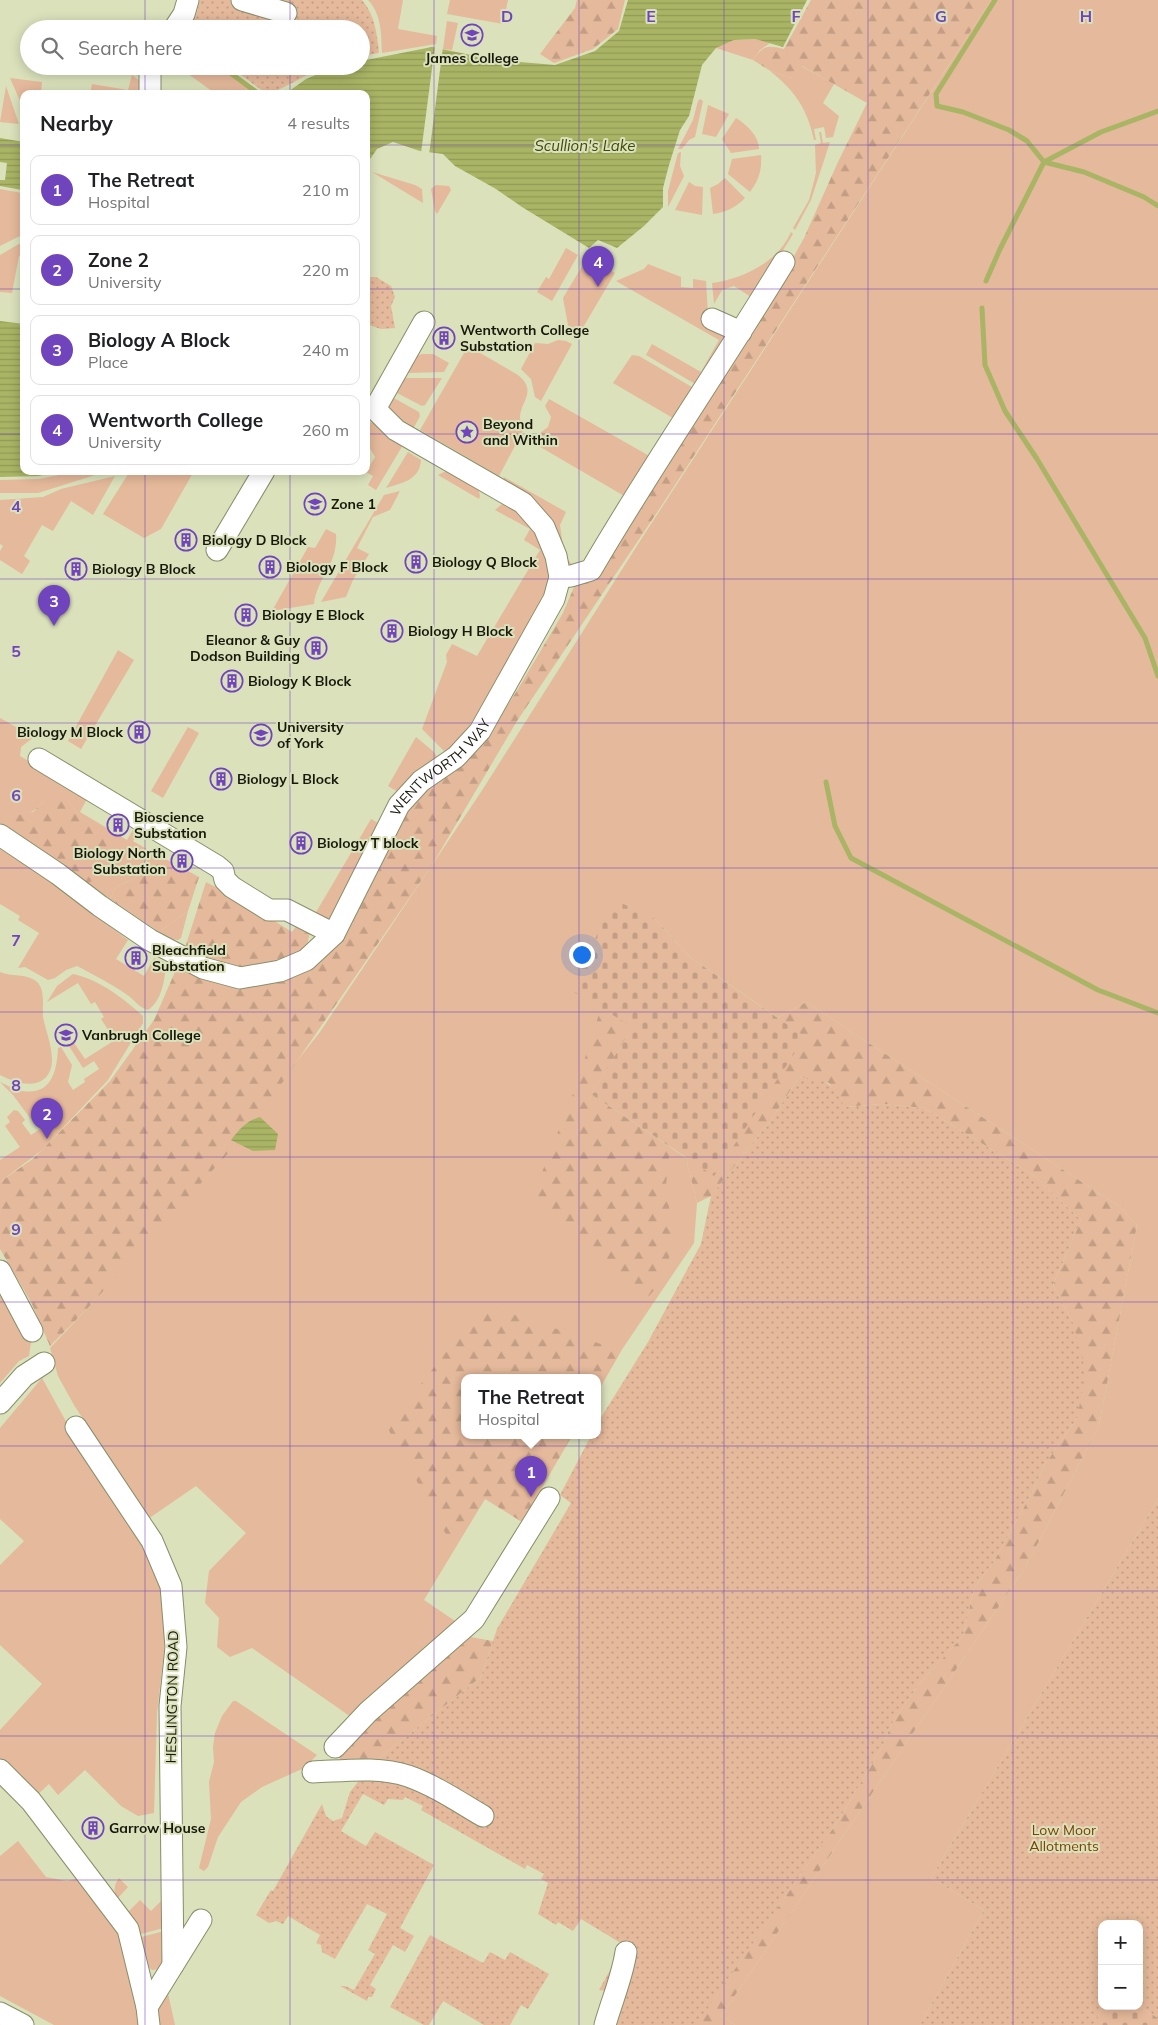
<!DOCTYPE html>
<html lang="en">
<head>
<meta charset="utf-8">
<style>
  body { margin:0; font-family:Mulish,sans-serif; background:#f6f6f6; color:#202124 }
  .controls { position:absolute; right:15px; bottom:15px; display:grid; overflow:hidden; border-radius:10px; box-shadow:0 2px 12px #0003 }
  .controls button { width:45px; height:45px; display:grid; place-items:center; padding:0; border:0; border-bottom:1px solid #e0e0e0; background:#fff; color:#202124; font:25px sans-serif }
  .you { position:absolute; left:581px; top:954px; width:18px; height:18px; margin:-12px; border:4px solid #fff; border-radius:50%; background:#1a73e8; box-shadow:0 0 0 8px #1a73e833 }
  .badge { display:grid; place-items:center; width:32px; height:32px; border-radius:50%; background:#7044bc; color:#fff; font-size:16px; font-weight:700 }
  .pin { position:absolute; translate:-50% -41px; filter:drop-shadow(0 1px 2px #0008) }
  .pin::after { content:''; position:absolute; top:26px; width:18px; height:15px; background:inherit; clip-path:polygon(0 0,100% 0,50% 100%) }
  .popup { position:absolute; left:461px; top:1374px; width:140px; height:65px; box-sizing:border-box; display:grid; place-content:center; border-radius:10px; background:#fff; filter:drop-shadow(0 1px 4px #0005); font-size:16px; white-space:nowrap; color:#757577 }
  .popup b { font-size:19px; color:#202124 }
  .popup::after { content:''; position:absolute; left:50%; top:100%; margin-left:-10px; border:10px solid transparent; border-top-color:#fff }
  .list { margin:0; padding:0; list-style:none }
  h2 { display:flex; justify-content:space-between; align-items:center; height:65px; margin:0; padding:0 20px; font-size:21px }
  h2 small { font-size:16px; font-weight:400; color:#757577 }
  .list li { display:grid; grid-template-columns:32px 1fr auto; gap:15px; align-items:center; box-sizing:border-box; height:70px; margin:0 10px 10px; padding:0 10px; border:1px solid #e0e0e0; border-radius:10px }
  .list b { display:block; font-size:19px; white-space:nowrap }
  .list p { margin:0; font-size:16px; white-space:nowrap; color:#757577 }
  .list em { font-size:16px; font-style:normal; color:#757577 }
  .icon { flex:none; width:28px; height:28px; fill:none; stroke:currentColor; stroke-width:2; stroke-linecap:round; stroke-linejoin:round }
  .map { position:relative; flex:none; width:1158px; height:2025px; overflow:hidden }
  .search { position:absolute; background:#fff; box-shadow:0 2px 12px #0003; left:20px; top:20px; width:350px; height:55px; display:flex; align-items:center; gap:12px; box-sizing:border-box; padding:0 18px; border-radius:28px; color:#757577; font-size:19px }
  .panel { position:absolute; background:#fff; box-shadow:0 2px 12px #0003; left:20px; top:90px; width:350px; height:385px; border-radius:10px }
  .map>svg:first-child { display:block }
  .green { fill:#e5b99b }
  .forest { fill:url(#forest-firs) }
  .cemetery { fill:url(#cemetery-stones) }
  .garden { fill:url(#garden-dots) }
  .water { fill:url(#water-rules) }
  .pier { fill:#dae1bb }
  .lines { fill:none; stroke-linecap:round; stroke-linejoin:round }
  .stream { stroke:#a9b465; stroke-width:5 }
  .minor-casing { stroke:#888e6b; stroke-width:23 }
  .minor { stroke:#fff; stroke-width:21 }
  .grid { fill:none; stroke:#7044bc; stroke-width:1; stroke-opacity:0.55 }
  .labels { text-anchor:middle; dominant-baseline:central; stroke-width:4; stroke-linejoin:round; paint-order:stroke }
  .poi-label { font-size:14px; font-weight:bold; fill:#17190b; stroke:#dae1bb; text-anchor:start }
  .street-label { font-size:14px; fill:#17190b; stroke:#dae1bb }
  .park-label { font-size:14px; fill:#7e3f01; stroke:#dae1bb }
  .water-label { font-size:15px; font-style:italic; fill:#41480a; stroke:#dae1bb }
  .grid-label { font-size:16px; text-anchor:middle; font-weight:bold; fill:#7044bc; stroke:#dae1bb; stroke-width:4; stroke-linejoin:round; paint-order:stroke }
</style>
</head>
<body>
<div class="map">
<svg width="1158" height="2025" viewBox="0 0 1158 2025">
  <defs>
    <pattern id="forest-firs" width="22" height="20" patternUnits="userSpaceOnUse" patternTransform="scale(1.25)"><rect width="22" height="20" fill="#e5b99b"/><path d="M5 1l3.5 6h-7zM16 11l3.5 6h-7z" fill="#c49e84"/></pattern>
    <pattern id="cemetery-stones" width="16" height="16" patternUnits="userSpaceOnUse" patternTransform="scale(1.25)"><rect width="16" height="16" fill="#e5b99b"/><path d="M2 7V4a2 2 0 0 1 4 0v3zM10 15v-3a2 2 0 0 1 4 0v3z" fill="#c49e84"/></pattern>
    <pattern id="garden-dots" width="8" height="8" patternUnits="userSpaceOnUse" patternTransform="scale(1.25)"><rect width="8" height="8" fill="#e5b99b"/><path d="M2 2h.1M6 6h.1" fill="none" stroke="#c49e84" stroke-width="1.8" stroke-linecap="round"/></pattern>
    <pattern id="water-rules" width="6" height="5" patternUnits="userSpaceOnUse" patternTransform="scale(1.25)"><rect width="6" height="5" fill="#a9b465"/><path d="M0 2.5h6" fill="none" stroke="#919a56"/></pattern>
  </defs>
  <rect width="100%" height="100%" fill="#dae1bb"/>
  <path class="green" d="M368,0H403L398,29L437,36L436,44L382,53C381,34 382,15 368,0Z
    M450,0H508L503,24L447,14Z
    M991,0H1158V1499L931,1878L984,1910L920,2025H735L721,2016L1025,1568L1099,1426L1137,1225L1120,1207L806,1002L778,1018L690,957L655,919L633,1027L591,1094L686,1158L697,1203L694,1243L621,1351L597,1393V1378H465V1436H572L485,1499L424,1600L455,1621L354,1719L252,1648L230,1657L217,1647L219,1618L205,1603L209,1571L246,1533L196,1486L148,1519L74,1405L58,1376L50,1348L87,1309L211,1170L320,1032L481,792L640,541Z
    M447,21L458,23L452,50L443,49Z
    M755,39L770,43L760,50L753,60L716,48L734,40Z
    M177,66H220L256,94H216Z
    M801,66L834,84L823,103L839,116L833,137L826,138L824,127L814,129L816,140H814C807,108 795,91 769,70L791,78Z
    M132,75L141,82L142,94H90L92,84L128,90Z
    M10,78L42,82L41,94H24V110Z
    M6,86L19,124L0,122Z
    M700,99L703,101L695,137L689,140L682,149H678L693,120L698,101Z
    M708,105L729,114L716,137L702,134Z
    M736,118C747,125 759,136 759,149L731,153L722,139Z
    M819,132H821L823,143L830,142L811,200L795,230L793,228L809,200L816,173L815,145L821,143Z
    M681,152L680,166L684,176L668,207V191L678,153Z
    M761,155C762,170 759,180 750,192L728,174L732,159Z
    M372,172L415,185L422,189L423,203Z
    M725,178L745,198C735,208 726,212 713,214L710,188L718,184Z
    M689,182L695,186L703,187L702,215L675,210Z
    M436,185L449,186L451,190L437,214L435,211L431,189Z
    M0,189L22,193L20,203L24,214V234L0,246Z
    M791,232L793,234L756,295L751,297L734,286L722,290L714,304L712,283C743,279 778,262 791,232Z
    M24,241V257L19,256L12,293L0,292V255Z
    M566,248L578,255L552,301L537,292L546,277L549,279Z
    M591,259L615,273L578,336L569,330L563,298L584,263Z
    M648,264L681,277V287L693,288V279L706,281L708,315L721,330L728,344L702,388L646,355L652,344L701,372L719,340L616,281L644,269Z
    M558,340L566,341L572,344L541,401L535,397L531,379L521,369L535,343L548,344Z
    M468,346L518,375C543,395 509,407 524,429L499,476L420,430Z
    M422,354H433L449,363L444,372L406,373L417,356Z
    M632,355L639,356L697,390L678,421L613,383Z
    M406,378H442L425,405L422,406L397,393L396,389L402,380Z
    M392,397L419,412L420,416L412,431L389,410V403Z
    M549,399L653,458L626,497L530,441L548,427L551,417L545,406Z
    M366,421L376,424L403,445L376,490L368,485L373,476L366,472L375,457L366,442Z
    M408,452L421,460C420,480 402,483 386,488Z
    M79,471H108L38,493H0V480L39,479Z
    M130,471H194L161,529L144,538L103,514Z
    M446,471L478,487L480,496L479,499L438,475Z
    M115,476L93,515L71,501L53,531L42,525L24,556L30,561L22,574L0,560V551L3,546L0,544V500L43,497L61,489Z
    M504,477L566,512L560,525L564,554L572,565L571,567L566,562L502,482Z
    M400,491L390,510L373,517L357,548L369,554L353,580L346,597L321,602L384,495Z
    M502,504L516,507L539,533L548,555L549,578L542,606L484,705L448,755L422,729L447,662L446,655L452,644L477,656L540,550L524,540L530,529L495,510Z
    M326,529L336,534C338,565 317,578 314,604L272,611L308,547L315,548Z
    M118,650L134,660L81,749L68,741Z
    M0,718L34,737L21,747L20,756L88,797L80,812L127,840L136,825L140,829L133,841L145,848L141,854L147,865L135,878L116,887L110,899L87,883L116,843L78,815L68,800L44,801C40,805 36,810 31,812C18,816 11,809 5,826L0,823Z
    M188,727L199,733L163,798L151,791Z
    M416,737L434,752L439,760L398,792L388,786Z
    M371,819L378,823L333,917L326,919L315,914Z
    M0,845L128,940L116,959L144,976L154,958L166,963C165,979 162,1001 148,1010C139,1008 134,999 126,994C110,983 94,975 77,966L66,970L55,978L48,980L25,967L18,968L39,933L18,920L20,916L0,904Z
    M188,911L181,938L178,940L169,939L159,932Z
    M0,972C12,977 25,973 36,981C46,989 42,1006 43,1017C46,1034 61,1065 44,1079C31,1089 12,1081 0,1075Z
    M73,974C100,980 123,998 143,1016V1023L108,1080L42,1150L0,1182V1160L20,1147L5,1126L10,1122L7,1117L14,1110L18,1111L25,1120L22,1123L31,1135L46,1125L44,1121L55,1114L50,1107L40,1114L41,1117L33,1122L13,1095L0,1082C7,1085 15,1090 22,1091C52,1096 57,1070 58,1048L61,1047L72,1065L68,1082L73,1090L85,1082L84,1079L99,1069L94,1061L83,1068L67,1043L72,1040L85,1059L115,1040L101,1019L104,1017L95,1002L91,1004L78,983L47,1002L57,986Z
    M0,1284L31,1342L29,1356L19,1361L0,1383Z
    M42,1378L89,1463L142,1542L169,1608L157,1713L154,1813L138,1816L121,1806L85,1770L58,1795L49,1784L36,1796L0,1762V1730L42,1684L0,1645V1565L24,1541L0,1519V1428Z
    M233,1701H236L317,1755L304,1768L262,1787L241,1802L218,1837L208,1867L204,1871L199,1868L211,1819L209,1782L214,1762L213,1747L215,1733L222,1716Z
    M18,1841L46,1877L67,1881L83,1877L122,1927L141,2025H54L0,1996V1856Z
    M119,1878L128,1887L117,1899L129,1911L140,1900L151,1911L162,1900L164,1928L137,1935C128,1919 105,1895 119,1878Z
    M164,1931L166,1961L160,1969L152,1970L147,1966L138,1938Z
    M167,1989L175,2025H156L154,2014Z"/>
  <path class="forest" d="M577,0H625L618,29L593,49L554,63L540,54L575,8Z
    M811,0H991L660,508L517,721L432,865L251,1128L87,1309L50,1346L31,1302L0,1249V1182L34,1158L110,1081L154,1020L178,965L205,978L312,964L396,824L418,793L486,738L518,689L563,613L574,587L594,573L774,292L804,238L838,162L867,103L802,66L791,78L769,70L753,60C764,45 766,45 784,49Z
    M60,794L68,800L78,815L116,842L114,863L96,880L87,883L5,826L8,818L14,814L33,812L44,801Z
    M145,848L199,877L188,911L159,932L110,899L116,887L135,878L149,864L141,854Z
    M206,882L247,904L292,932L300,921L311,928L306,949L295,956L244,970L184,951Z
    M806,1002L1120,1207L1137,1225L1099,1426L1025,1568L721,2016L735,2025H692L711,2003L838,1821L882,1747L891,1725L919,1684L963,1636L974,1588L993,1563L1029,1498L1045,1464L1077,1418L1073,1323L1053,1285L1081,1220L1033,1175L924,1108L882,1104L844,1107L829,1083L799,1077L772,1119L711,1196L697,1203L686,1158L778,1018Z
    M601,1008L633,1027L591,1094L670,1147L666,1185L673,1236L666,1276L643,1303L533,1195L575,1089Z
    M484,1304L621,1351L597,1393V1378H465V1436H572L522,1522L485,1499L453,1547L387,1427Z
    M459,1635L493,1641L481,1677L372,1764H342L338,1752Z"/>
  <path class="cemetery" d="M613,899L655,919L690,957L805,1037L714,1176L591,1094L633,1027L572,991Z
    M1103,2006H1139L1158,2018V2025H1093Z"/>
  <path class="garden" d="M200,0H362C375,15 377,34 379,53L361,56V29H188L196,15Z
    M229,66H324C314,71 273,94 267,94Z
    M371,277H376L391,286L395,297L391,306L395,328L381,329L366,324V278Z
    M799,1077C831,1081 828,1080 845,1107L882,1104L924,1108L1033,1175L1081,1220L1053,1285L1073,1323L1086,1373L1077,1418L1045,1464L1029,1498L993,1563L974,1588L963,1636L919,1684L891,1725L882,1747L838,1821L696,2025H614L620,1993L599,1990L624,1945L581,1919L573,1931L558,1922L556,1925L538,1914L548,1883L541,1879L544,1874L527,1865L525,1869L421,1810L423,1806L405,1797L403,1800L388,1799L384,1805L363,1794L341,1831L366,1846L375,1832L434,1865L400,1928L414,1936L405,1952L393,1945L370,1985L376,1989L372,1997H368L367,2001L340,1986H345L354,1990L375,1954L368,1950L387,1914L367,1904L335,1959L322,1952L321,1945L316,1943L320,1935L288,1916L283,1924L276,1921L269,1923L256,1915L271,1890L273,1891L322,1804L326,1816L333,1821L342,1818L350,1792L372,1764L481,1677L497,1629L571,1503L560,1495L591,1436H597V1424L648,1342L701,1244L711,1196L772,1119Z
    M1158,1499V2018L1139,2006V1924H1102L1103,2006L1093,2025H920L984,1910L931,1878Z
    M430,1935L483,1963L490,1952L505,1960L510,1952L549,1974L528,2009L521,2005L510,2025H484L443,2001L429,2025H424L390,2007Z"/>
  <path class="water" d="M628,0H807L783,47L755,39L734,40L716,48L702,65L689,116L680,130L669,165L663,188V207L644,226L617,248L598,240L589,248L522,207L496,189L455,166L443,154L420,151L393,142L377,149L366,165V94H285L306,79L337,66H361V61L432,47L495,60L555,65L595,51L619,31Z
    M0,138L24,142L22,190L0,186V180H5L7,163L0,162Z
    M0,321L24,324V471H65L38,476L0,477Z
    M260,1117L278,1134L275,1150L253,1151L231,1140C240,1129 246,1121 260,1117Z"/>
  <path class="pier" d="M435,45L443,47L429,155L421,153Z"/>
  <g class="lines">
    <path class="stream" d="M995,0L936,94L937,106L963,112L1009,130L1027,141L1044,162L1084,172L1144,197L1158,206
      M221,66L259,94
      M986,281L1000,249L1044,162L1101,132L1158,111
      M982,308L985,365L1005,411L1037,459L1145,638L1158,676
      M826,782L835,826L851,858L1098,990L1158,1013"/>
    <g class="minor-casing">
      <g id="minor">
        <path d="M242,0L286,13"/>
        <path d="M174,29L184,14L188,0"/>
        <path d="M150,94V66"/>
        <path d="M712,319L741,332"/>
        <path d="M217,550L264,471"/>
        <path d="M560,577L571,576L591,570C652,465 721,366 784,262"/>
        <path d="M39,759L217,866L223,871L225,880L232,887L269,910H287L334,934"/>
        <path id="s1" d="M0,835L58,874L100,906L150,940L203,968L240,978L280,971L306,960L334,934L399,805L421,781L456,757L480,731L554,599L560,577L556,556L544,527L523,503L396,430L375,409L424,322"/>
        <path d="M0,1271L32,1331"/>
        <path d="M0,1403L24,1376L44,1363"/>
        <path d="M76,1427L152,1541L171,1586L176,1647L170,1706L173,1965"/>
        <path d="M335,1747L368,1712L474,1619L549,1498"/>
        <path d="M0,1770L31,1801L128,1929L147,2007"/>
        <path d="M313,1772C343,1771 378,1766 408,1776C434,1785 459,1802 483,1816"/>
        <path d="M0,2013L23,2025"/>
        <path d="M149,2025L147,2007L201,1920"/>
        <path d="M605,2025C612,2000 622,1978 626,1952"/>
      </g>
    </g>
    <use href="#minor" class="minor"/>
  </g>
  <path class="grid" d="M145,0V29M290,0V29M434,0V2025M579,0V2025M724,0V2025M868,0V2025M1013,0V2025M145,66V94M290,66V94M0,145H24M366,145H1158M0,289H24M366,289H1158M0,434H24M366,434H1158M145,471V2025M290,471V2025M0,579H1158M0,723H1158M0,868H1158M0,1012H1158M0,1157H1158M0,1302H1158M0,1446H1158M0,1591H1158M0,1736H1158M0,1880H1158"/>
  <defs>
    <g id="university-ring" transform="scale(1.125)"><circle r="9.5" fill="#dae1bb" stroke="#7044bc" stroke-width="1.5"/><path d="M0-5L7-2L0 1L-7-2ZM-4 1L0 2.5L4 1V4Q0 6-4 4Z" fill="#7044bc"/></g>
    <g id="building-ring" transform="scale(1.125)"><circle r="9.5" fill="#dae1bb" stroke="#7044bc" stroke-width="1.5"/><path d="M-4-6H4V6H1V3H-1V6H-4ZM-2.5-4.3h1.7v1.8h-1.7ZM.8-4.3h1.7v1.8H.8ZM-2.5-1h1.7V.8h-1.7ZM.8-1h1.7V.8H.8Z" fill="#7044bc"/></g>
    <g id="sight-ring" transform="scale(1.125)"><circle r="9.5" fill="#dae1bb" stroke="#7044bc" stroke-width="1.5"/><path d="M0-6L1.8-2.2L6-1.7L2.9 1.2L3.7 5.4L0 3.3L-3.7 5.4L-2.9 1.2L-6-1.7L-1.8-2.2Z" fill="#7044bc"/></g>
  </defs>
  <g fill-rule="evenodd">
    <use href="#university-ring" x="472" y="35"/>
    <use href="#building-ring" x="444" y="338"/>
    <use href="#sight-ring" x="467" y="432"/>
    <use href="#university-ring" x="315" y="504"/>
    <use href="#building-ring" x="186" y="540"/>
    <use href="#building-ring" x="416" y="562"/>
    <use href="#building-ring" x="270" y="567"/>
    <use href="#building-ring" x="76" y="569"/>
    <use href="#building-ring" x="246" y="615"/>
    <use href="#building-ring" x="392" y="631"/>
    <use href="#building-ring" x="316" y="648"/>
    <use href="#building-ring" x="232" y="681"/>
    <use href="#building-ring" x="139" y="732"/>
    <use href="#university-ring" x="261" y="735"/>
    <use href="#building-ring" x="221" y="779"/>
    <use href="#building-ring" x="118" y="825"/>
    <use href="#building-ring" x="301" y="843"/>
    <use href="#building-ring" x="182" y="861"/>
    <use href="#building-ring" x="136" y="958"/>
    <use href="#university-ring" x="66" y="1035"/>
    <use href="#building-ring" x="93" y="1828"/>
  </g>
  <g class="labels">
    <g class="poi-label">
      <text x="472" y="58" text-anchor="middle">James College</text>
      <text x="460" y="330">Wentworth College<tspan x="460" dy="16">Substation</tspan></text>
      <text x="483" y="424">Beyond<tspan x="483" dy="16">and Within</tspan></text>
      <text x="331" y="504">Zone 1</text>
      <text x="202" y="540">Biology D Block</text>
      <text x="432" y="562">Biology Q Block</text>
      <text x="286" y="567">Biology F Block</text>
      <text x="92" y="569">Biology B Block</text>
      <text x="262" y="615">Biology E Block</text>
      <text x="408" y="631">Biology H Block</text>
      <text x="300" y="640" text-anchor="end">Eleanor &amp; Guy<tspan x="300" dy="16">Dodson Building</tspan></text>
      <text x="248" y="681">Biology K Block</text>
      <text x="277" y="727">University<tspan x="277" dy="16">of York</tspan></text>
      <text x="123" y="732" text-anchor="end">Biology M Block</text>
      <text x="237" y="779">Biology L Block</text>
      <text x="134" y="817">Bioscience<tspan x="134" dy="16">Substation</tspan></text>
      <text x="317" y="843">Biology T block</text>
      <text x="166" y="853" text-anchor="end">Biology North<tspan x="166" dy="16">Substation</tspan></text>
      <text x="152" y="950">Bleachfield<tspan x="152" dy="16">Substation</tspan></text>
      <text x="82" y="1035">Vanbrugh College</text>
      <text x="109" y="1828">Garrow House</text>
    </g>
    <g class="street-label">
      <text stroke="none"><textPath href="#s1" startOffset="589">WENTWORTH WAY</textPath></text>
      <text transform="translate(172 1697) rotate(-89)">HESLINGTON ROAD</text>
    </g>
    <g class="park-label">
      <text x="1064" y="1830">Low Moor<tspan x="1064" dy="16">Allotments</tspan></text>
    </g>
    <g class="water-label">
      <text x="585" y="145">Scullion's Lake</text>
    </g>
  </g>
  <g class="grid-label">
    <text x="507" y="22">D</text>
    <text x="651" y="22">E</text>
    <text x="796" y="22">F</text>
    <text x="941" y="22">G</text>
    <text x="1086" y="22">H</text>
    <text x="16" y="512">4</text>
    <text x="16" y="657">5</text>
    <text x="16" y="801">6</text>
    <text x="16" y="946">7</text>
    <text x="16" y="1091">8</text>
    <text x="16" y="1235">9</text>
  </g>
</svg>
<div class="controls">
<button>+</button>
<button>−</button>
</div>
<div class="you"></div>
<div class="pin badge" style="left:531px;top:1497px">1</div>
<div class="popup"><b>The Retreat</b>Hospital</div>
<div class="pin badge" style="left:47px;top:1139px">2</div>
<div class="pin badge" style="left:54px;top:626px">3</div>
<div class="pin badge" style="left:598px;top:287px">4</div>
<div class="search"><svg class="icon" aria-label="search" viewBox="0 0 24 24"><circle cx="10" cy="10" r="6"/><path d="M15 15l6 6"/></svg>Search here</div>
<section class="panel">
<h2>Nearby<small>4 results</small></h2>
<ul class="list">
<li><span class="badge">1</span><div><b>The Retreat</b><p>Hospital</p></div><em>210 m</em></li>
<li><span class="badge">2</span><div><b>Zone 2</b><p>University</p></div><em>220 m</em></li>
<li><span class="badge">3</span><div><b>Biology A Block</b><p>Place</p></div><em>240 m</em></li>
<li><span class="badge">4</span><div><b>Wentworth College</b><p>University</p></div><em>260 m</em></li>
</ul>
</section>
</div>
</body>
</html>
